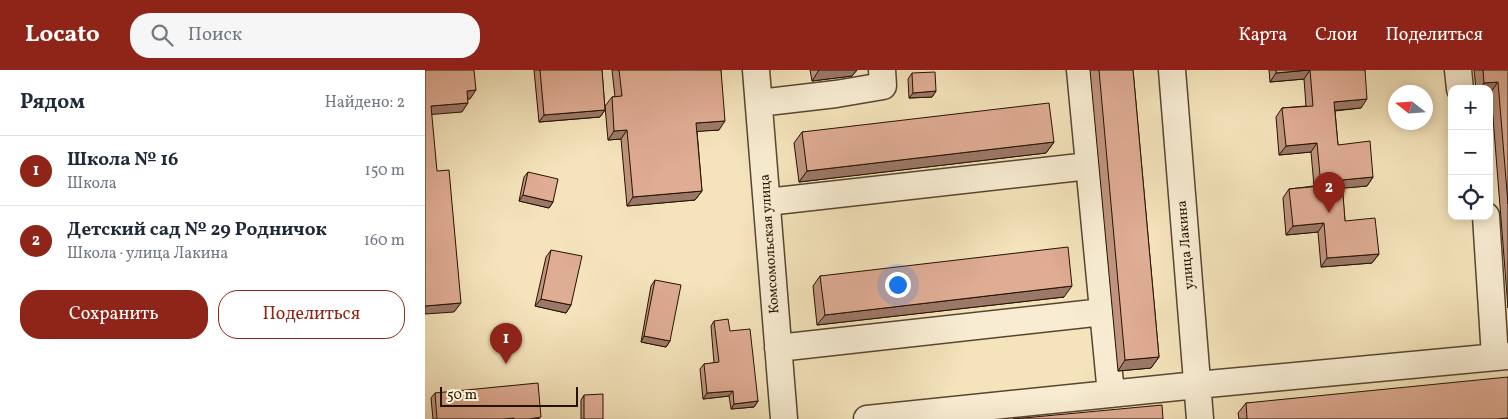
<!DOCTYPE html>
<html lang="ru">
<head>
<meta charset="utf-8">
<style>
  body { margin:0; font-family:Vollkorn,serif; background:#f6f6f7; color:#1f2937 }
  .controls { position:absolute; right:15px; top:15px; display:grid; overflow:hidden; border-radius:10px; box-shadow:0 2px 12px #0003 }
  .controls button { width:45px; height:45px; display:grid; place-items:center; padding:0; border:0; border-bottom:1px solid #e0e1e3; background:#fff; color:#1f2937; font:25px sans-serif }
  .compass { position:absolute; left:963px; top:15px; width:45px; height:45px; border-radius:50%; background:#fff; box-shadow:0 2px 12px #0003; rotate:287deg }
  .scale { position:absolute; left:15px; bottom:12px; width:138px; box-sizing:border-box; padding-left:5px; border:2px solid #231200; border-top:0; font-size:14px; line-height:18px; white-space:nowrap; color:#231200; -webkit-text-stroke:4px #f8edd3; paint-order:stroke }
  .you { position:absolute; left:472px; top:214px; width:18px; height:18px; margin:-12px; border:4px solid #fff; border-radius:50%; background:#1a73e8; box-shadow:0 0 0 8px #1a73e833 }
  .badge { display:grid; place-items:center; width:32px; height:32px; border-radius:50%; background:#8f2418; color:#fff; font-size:16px; font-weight:700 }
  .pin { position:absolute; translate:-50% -41px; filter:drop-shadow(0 1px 2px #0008) }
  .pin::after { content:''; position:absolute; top:26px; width:18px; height:15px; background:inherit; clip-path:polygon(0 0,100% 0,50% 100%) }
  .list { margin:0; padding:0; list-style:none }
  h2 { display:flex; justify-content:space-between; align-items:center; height:65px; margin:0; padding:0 20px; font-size:21px }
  h2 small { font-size:16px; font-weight:400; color:#747a83 }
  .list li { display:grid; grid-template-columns:32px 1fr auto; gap:15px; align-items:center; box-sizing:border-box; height:70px; padding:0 20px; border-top:1px solid #e0e1e3 }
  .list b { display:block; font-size:19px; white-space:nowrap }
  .list p { margin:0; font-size:16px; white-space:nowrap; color:#747a83 }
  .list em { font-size:16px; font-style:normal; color:#747a83 }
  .actions { display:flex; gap:10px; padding:15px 20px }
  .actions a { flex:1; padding:11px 0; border:1px solid #8f2418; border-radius:20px; text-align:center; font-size:18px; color:#8f2418 }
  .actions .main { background:#8f2418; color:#fff }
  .icon { flex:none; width:28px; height:28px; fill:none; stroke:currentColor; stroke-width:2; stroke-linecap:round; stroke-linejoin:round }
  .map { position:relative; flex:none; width:1083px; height:349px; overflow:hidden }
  header { display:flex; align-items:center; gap:30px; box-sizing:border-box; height:70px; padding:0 25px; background:#8f2418; color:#fff }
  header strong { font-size:24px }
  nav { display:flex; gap:28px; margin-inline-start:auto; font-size:18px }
  .search { width:350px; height:45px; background:#f6f6f7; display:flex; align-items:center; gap:12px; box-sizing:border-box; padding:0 18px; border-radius:20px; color:#747a83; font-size:19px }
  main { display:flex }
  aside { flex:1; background:#fff }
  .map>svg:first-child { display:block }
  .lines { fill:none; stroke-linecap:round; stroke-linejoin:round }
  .minor-casing { stroke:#57462f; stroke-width:29 }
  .minor { stroke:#f8edd3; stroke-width:26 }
  .wall { fill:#c0947f; stroke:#231200 }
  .shaded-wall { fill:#9c7868; stroke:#231200 }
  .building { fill:#dfac94; stroke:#231200 }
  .labels { text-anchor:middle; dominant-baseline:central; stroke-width:4; stroke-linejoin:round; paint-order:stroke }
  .street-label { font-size:14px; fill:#231200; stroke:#f8edd3 }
</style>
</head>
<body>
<header>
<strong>Locato</strong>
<div class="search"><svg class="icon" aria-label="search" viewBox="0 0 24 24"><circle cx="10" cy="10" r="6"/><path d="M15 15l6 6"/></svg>Поиск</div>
<nav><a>Карта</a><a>Слои</a><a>Поделиться</a></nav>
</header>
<main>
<aside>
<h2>Рядом<small>Найдено: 2</small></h2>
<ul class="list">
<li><span class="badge">1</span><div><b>Школа № 16</b><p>Школа</p></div><em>150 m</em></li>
<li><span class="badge">2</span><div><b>Детский сад № 29 Родничок</b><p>Школа · улица Лакина</p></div><em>160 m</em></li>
</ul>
<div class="actions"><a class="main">Сохранить</a><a>Поделиться</a></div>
</aside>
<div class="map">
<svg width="1083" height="349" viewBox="0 0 1083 349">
  <rect width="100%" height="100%" fill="#f4e3bb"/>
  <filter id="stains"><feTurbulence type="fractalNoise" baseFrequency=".004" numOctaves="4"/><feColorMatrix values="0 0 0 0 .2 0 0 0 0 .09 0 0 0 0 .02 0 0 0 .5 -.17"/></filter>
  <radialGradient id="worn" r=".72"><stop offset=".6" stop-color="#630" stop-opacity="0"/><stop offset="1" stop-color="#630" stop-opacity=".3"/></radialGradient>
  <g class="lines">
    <g class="minor-casing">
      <path id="minor" d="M331,0L359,349
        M655,0L686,324
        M747,0L775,349
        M1033,0L1035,19
        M334,33L411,24L458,16L457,0
        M342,132L664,96
        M1061,146L1070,287
        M353,278L678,242
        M442,349L772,315L1083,286"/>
    </g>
    <use href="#minor" class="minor"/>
  </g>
  <path class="wall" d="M109,0H177L180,40L175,47L114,52Z
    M187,0H296L294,60L272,61L277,121L270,130L202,136L196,69L183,70L180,36L187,27H190Z
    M385,0H432L427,6L387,11Z
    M665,0H708L734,287L726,298L693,301Z
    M844,0H940L936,38L910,41L913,75L948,107L942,116L917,118L920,151L954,184L947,193L896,197L893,162L861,165L858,128L864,119L889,116L886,82L854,85L851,47L857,38L881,36L879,9L845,12Z
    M1049,0H1083V238L1066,22L1064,23V19H1051Z
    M487,3L511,21L507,27L484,28L483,9Z
    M377,62L629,72L621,83L374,112L369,73Z
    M103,102L128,132L124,138L94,131L99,107Z
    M126,180L146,235L141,243L110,236L121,187Z
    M395,206L639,227L392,255L388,216Z
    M230,210L245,271L241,277L216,272L226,216Z
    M289,251L305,261L333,331L329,337L306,339L304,326L278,329L275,299L279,294L289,293L286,256Z
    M10,323L115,349H8L6,328Z
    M159,325L178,349H156V330Z
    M821,333L1083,349H814L813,343Z"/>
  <path class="shaded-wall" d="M394,0H432L427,6L387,11Z
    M885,0L879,9L845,12L851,3Z
    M1073,12L1066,22L1064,23V19H1054L1059,13Z
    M51,20L45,29L35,30L42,21Z
    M511,21L507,27L484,28L488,23Z
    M942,29L936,38L903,41L909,32Z
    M43,33L37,42L0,45L6,36Z
    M180,40L175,47L114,52L119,45Z
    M300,51L294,60L265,62L271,53Z
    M202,60L196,69L183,70L189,61Z
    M629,72L621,83L374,112L382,101Z
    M892,73L886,82L854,85L861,76Z
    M948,107L942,116L910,119L917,110Z
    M277,121L270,130L202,136L208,127Z
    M98,125L128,132L124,138L94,131Z
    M899,153L893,162L861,165L868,156Z
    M954,184L947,193L896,197L902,188Z
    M647,216L639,227L392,255L400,245Z
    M116,229L146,235L141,243L110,236Z
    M36,233L29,242L0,244V236Z
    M219,266L245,271L241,277L216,272Z
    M734,287L726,298L693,301L700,290Z
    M308,321L304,326L278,329L282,323Z
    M333,331L329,337L306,339L309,334Z"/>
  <path class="building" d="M0,0H49L51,20L42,21L43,33L6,36L12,101L24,100L36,233L0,236Z
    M115,0H177L180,40L119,45Z
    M194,0H296L300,51L271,53L277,121L208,127L202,60L189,61L187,27L197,26Z
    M674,0H708L734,287L700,290Z
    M851,0H883L851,3Z
    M885,0H940L942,29L909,32L913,75L945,71L948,107L917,110L920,151L950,148L954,184L902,188L899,153L868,156L864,119L896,116L892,73L861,76L857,38L888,36Z
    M1058,0H1083V134L1073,12L1059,13Z
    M510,2L511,21L488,23L487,3Z
    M624,33L629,72L382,101L377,62Z
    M103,102L133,109L128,132L98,125Z
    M643,177L647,216L400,245L395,206Z
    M126,180L157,186L146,235L116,229Z
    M230,210L256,215L245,271L219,266Z
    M303,249L305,261L325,259L333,331L309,334L308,321L282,323L279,294L294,292L289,251Z
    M1083,307V348L1072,349H822L821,333Z
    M113,313L116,347L104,349H89V348L78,349H12L10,323Z
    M178,324V349H159V325Z
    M737,335L738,349H588Z"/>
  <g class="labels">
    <g class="street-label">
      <text transform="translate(345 174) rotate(-94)">Комсомольская улица</text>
      <text transform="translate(761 175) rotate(-95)">улица Лакина</text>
    </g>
  </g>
  <rect width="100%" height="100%" filter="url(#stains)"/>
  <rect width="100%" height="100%" fill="url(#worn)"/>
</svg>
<div class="controls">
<button>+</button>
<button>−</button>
<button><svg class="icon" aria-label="locate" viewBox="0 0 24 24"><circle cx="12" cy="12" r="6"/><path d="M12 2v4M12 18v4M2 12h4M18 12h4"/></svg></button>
</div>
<svg class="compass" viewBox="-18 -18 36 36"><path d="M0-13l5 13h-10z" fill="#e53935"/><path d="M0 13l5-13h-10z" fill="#747a83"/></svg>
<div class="scale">50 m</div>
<div class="you"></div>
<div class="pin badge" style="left:81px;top:294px">1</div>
<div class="pin badge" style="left:904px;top:143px">2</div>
</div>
</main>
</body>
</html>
